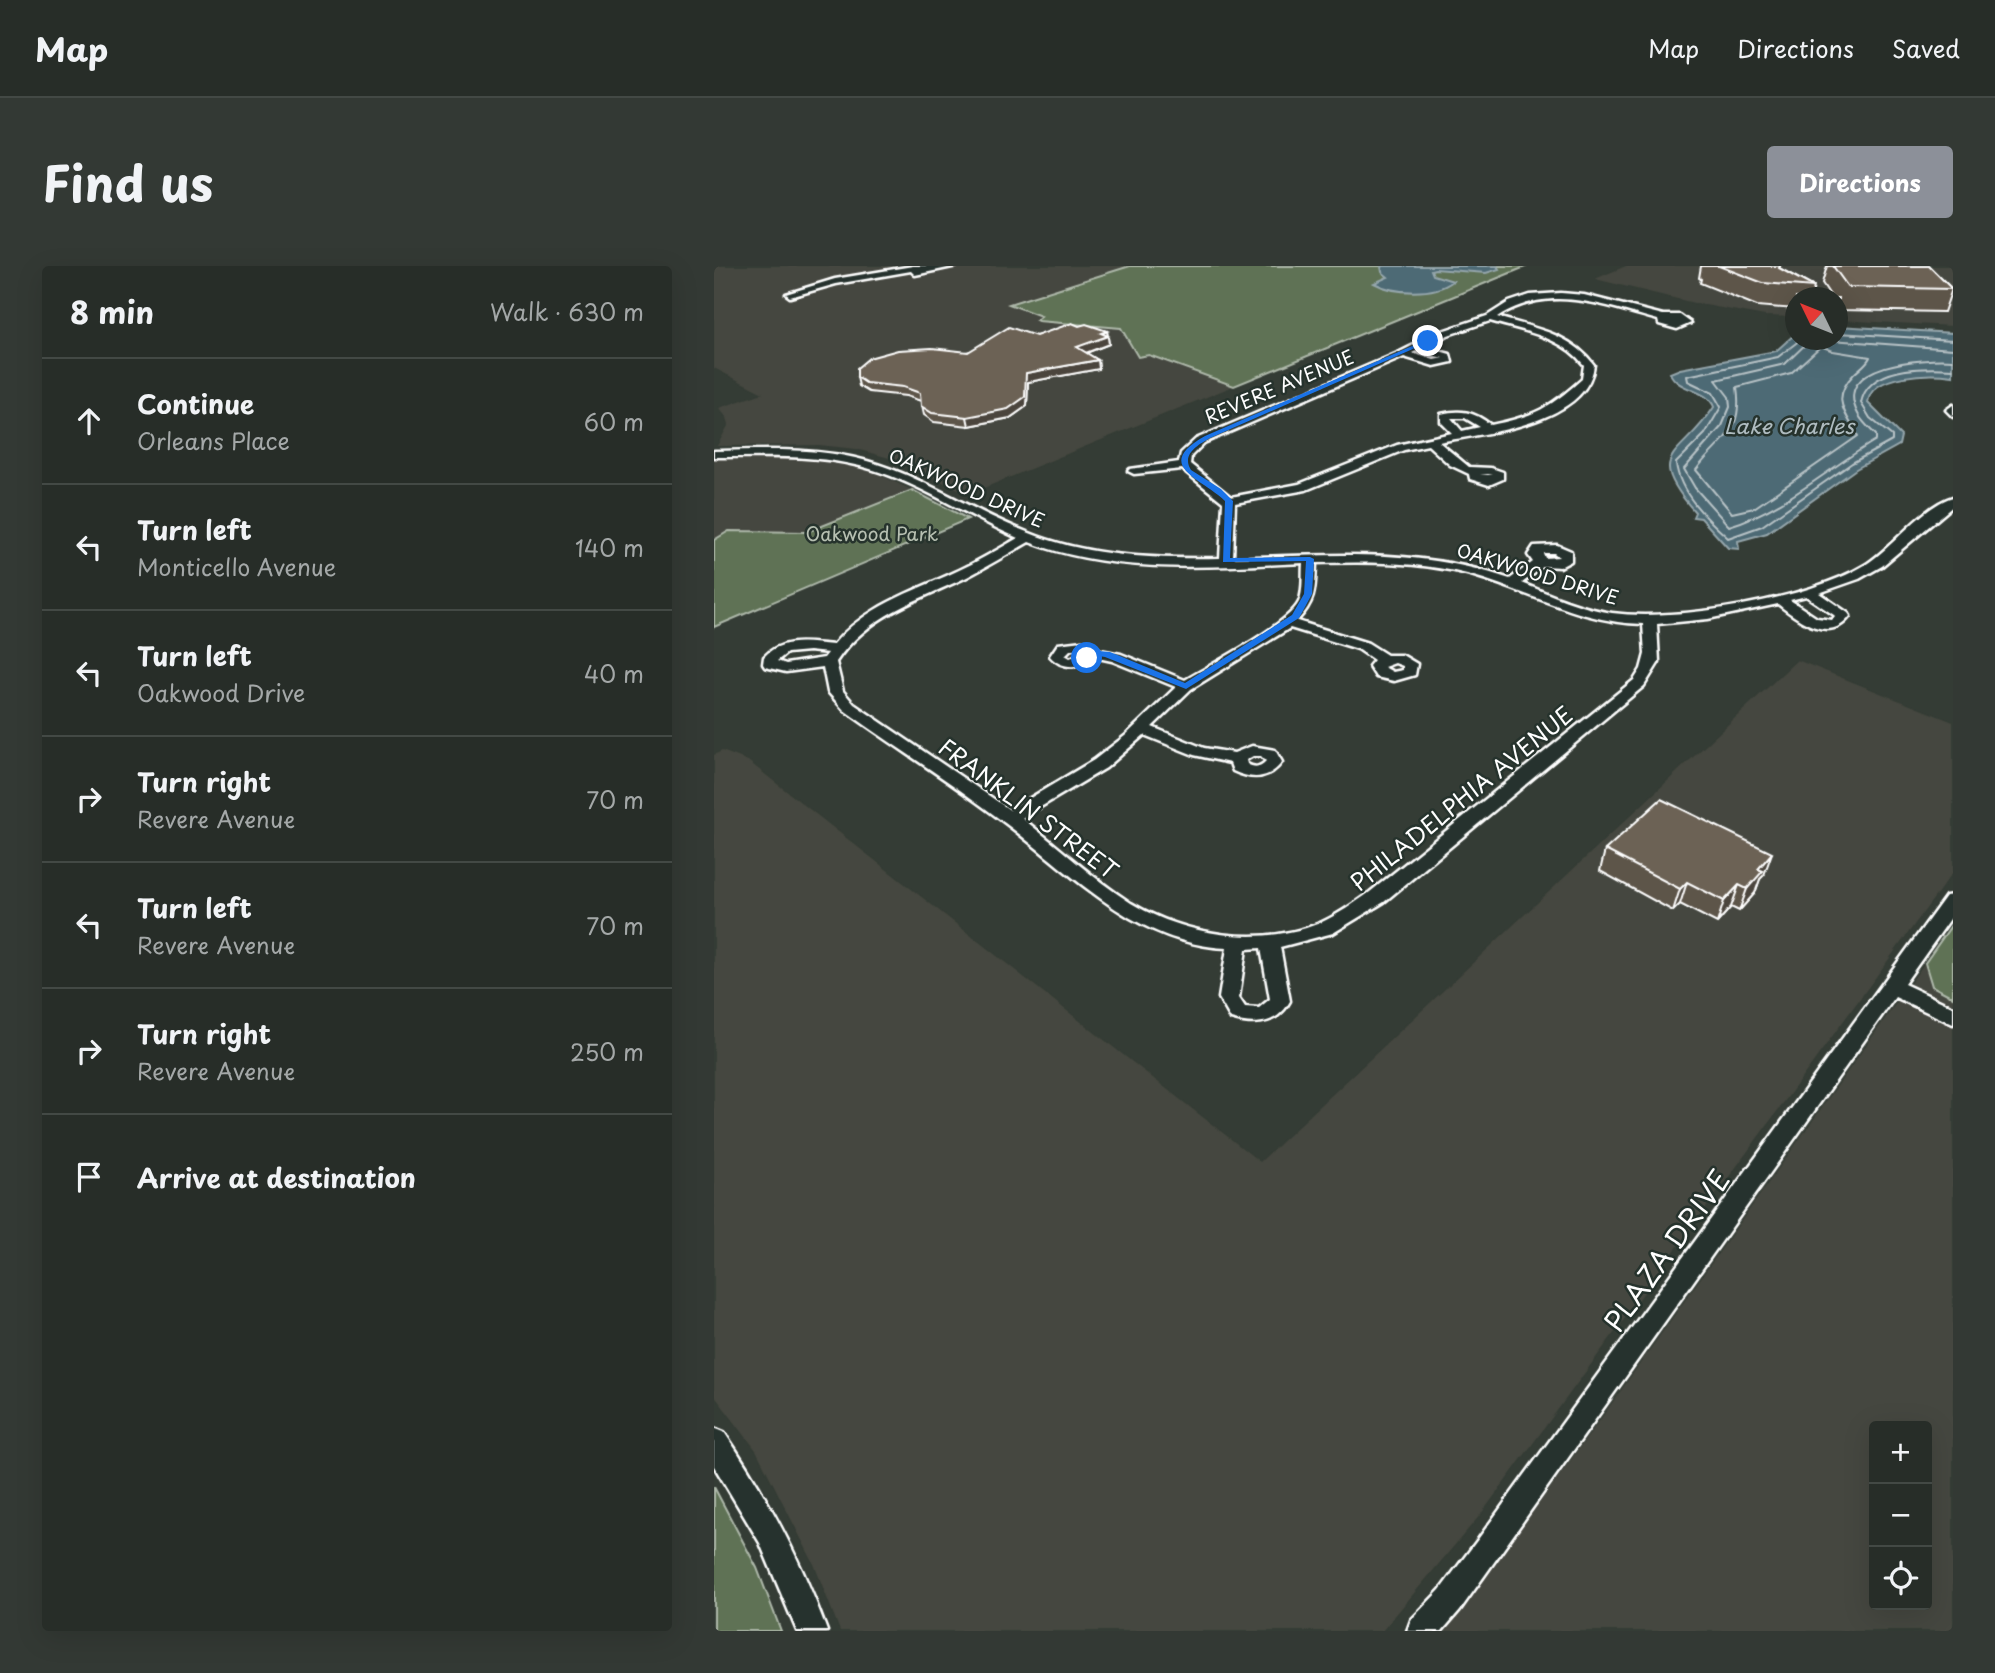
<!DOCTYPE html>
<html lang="en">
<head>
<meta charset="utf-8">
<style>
  body { margin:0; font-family:"Playpen Sans",sans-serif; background:#333934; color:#f1f3f6 }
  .controls { position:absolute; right:21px; bottom:21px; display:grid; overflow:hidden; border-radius:7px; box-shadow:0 7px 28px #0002 }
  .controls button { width:63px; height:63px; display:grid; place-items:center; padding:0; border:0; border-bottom:2px solid #434945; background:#272d28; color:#f1f3f6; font:35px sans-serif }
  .compass { position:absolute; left:1071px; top:21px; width:63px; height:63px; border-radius:50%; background:#272d28; box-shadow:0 7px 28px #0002; rotate:313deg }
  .stop { position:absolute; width:21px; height:21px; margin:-16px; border:5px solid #1a73e8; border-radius:50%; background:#fff }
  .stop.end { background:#1a73e8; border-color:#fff; box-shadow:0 2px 7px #0008 }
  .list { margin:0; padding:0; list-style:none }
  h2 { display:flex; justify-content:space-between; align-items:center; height:91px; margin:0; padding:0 28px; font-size:30px }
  h2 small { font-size:23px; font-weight:400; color:#a4a8a8 }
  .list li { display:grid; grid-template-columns:46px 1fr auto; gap:21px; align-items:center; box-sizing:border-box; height:126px; padding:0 28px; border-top:2px solid #434945 }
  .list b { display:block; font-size:26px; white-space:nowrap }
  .list p { margin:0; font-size:23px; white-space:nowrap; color:#a4a8a8 }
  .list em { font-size:23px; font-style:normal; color:#a4a8a8 }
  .icon { flex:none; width:38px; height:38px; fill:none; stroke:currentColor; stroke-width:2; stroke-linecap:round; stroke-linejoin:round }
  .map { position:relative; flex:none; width:1239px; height:1365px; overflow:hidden; border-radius:7px }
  header { display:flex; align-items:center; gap:42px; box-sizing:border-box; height:98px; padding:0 35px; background:#272d28; border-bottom:2px solid #434945 }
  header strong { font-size:33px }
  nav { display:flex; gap:38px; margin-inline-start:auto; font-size:24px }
  .intro { display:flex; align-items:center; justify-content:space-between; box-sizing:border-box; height:168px; padding:0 42px }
  h1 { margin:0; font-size:49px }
  .button { padding:18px 32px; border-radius:7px; background:#8c9099; color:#fff; font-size:24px; font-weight:700 }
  main { display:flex; gap:42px; padding:0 42px }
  aside { flex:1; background:#272d28; border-radius:7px; box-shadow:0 7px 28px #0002 }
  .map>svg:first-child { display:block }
  .built { fill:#45473f; fill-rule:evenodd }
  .green { fill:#5e7255; stroke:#aeb8aa; stroke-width:2 }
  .water { fill:#4e6a74; stroke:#95a6ac; stroke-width:2 }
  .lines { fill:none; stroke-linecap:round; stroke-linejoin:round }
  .shore { stroke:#b8c3c7; stroke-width:2 }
  .minor-casing { stroke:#fff; stroke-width:5 }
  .minor { fill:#26332d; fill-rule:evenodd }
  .wall { fill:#5d5449; stroke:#fff; stroke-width:2 }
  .shaded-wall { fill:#4c453c; stroke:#fff; stroke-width:2 }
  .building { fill:#6c6255; stroke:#fff; stroke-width:2 }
  .route { fill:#1a73e8 }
  .labels { text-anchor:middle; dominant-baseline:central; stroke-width:5; stroke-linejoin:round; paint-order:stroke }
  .far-street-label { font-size:19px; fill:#fff; stroke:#26332d }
  .far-park-label { font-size:19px; fill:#b7c0b2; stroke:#26332d }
  .far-water-label { font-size:21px; font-style:italic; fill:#afbcc0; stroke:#26332d }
  .street-label { font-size:23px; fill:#fff; stroke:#26332d }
  .near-street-label { font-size:28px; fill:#fff; stroke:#26332d }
</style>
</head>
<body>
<header>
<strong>Map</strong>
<nav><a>Map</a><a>Directions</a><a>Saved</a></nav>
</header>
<div class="intro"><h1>Find us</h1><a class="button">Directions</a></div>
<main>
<aside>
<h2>8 min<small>Walk · 630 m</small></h2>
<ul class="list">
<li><svg class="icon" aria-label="ahead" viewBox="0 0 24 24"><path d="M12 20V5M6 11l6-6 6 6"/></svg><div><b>Continue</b><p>Orleans Place</p></div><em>60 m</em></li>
<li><svg class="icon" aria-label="left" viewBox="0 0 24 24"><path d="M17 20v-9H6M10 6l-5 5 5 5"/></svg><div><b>Turn left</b><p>Monticello Avenue</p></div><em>140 m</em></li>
<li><svg class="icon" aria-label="left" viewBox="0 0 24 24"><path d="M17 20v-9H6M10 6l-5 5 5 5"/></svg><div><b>Turn left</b><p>Oakwood Drive</p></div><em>40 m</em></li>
<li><svg class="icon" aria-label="right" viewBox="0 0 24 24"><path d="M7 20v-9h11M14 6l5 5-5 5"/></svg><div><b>Turn right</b><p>Revere Avenue</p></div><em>70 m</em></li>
<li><svg class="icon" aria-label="left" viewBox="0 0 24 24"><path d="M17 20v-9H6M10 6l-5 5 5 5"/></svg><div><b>Turn left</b><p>Revere Avenue</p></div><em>70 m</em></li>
<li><svg class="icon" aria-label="right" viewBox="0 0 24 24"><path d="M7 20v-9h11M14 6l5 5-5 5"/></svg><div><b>Turn right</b><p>Revere Avenue</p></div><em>250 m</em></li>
<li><svg class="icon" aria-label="arrive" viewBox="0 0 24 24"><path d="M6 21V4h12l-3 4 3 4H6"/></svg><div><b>Arrive at destination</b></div></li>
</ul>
</aside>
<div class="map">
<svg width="1239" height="1365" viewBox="0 0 1239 1365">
  <rect width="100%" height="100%" fill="#343c35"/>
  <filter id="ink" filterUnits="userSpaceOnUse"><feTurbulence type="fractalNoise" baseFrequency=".0143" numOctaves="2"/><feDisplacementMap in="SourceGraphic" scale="14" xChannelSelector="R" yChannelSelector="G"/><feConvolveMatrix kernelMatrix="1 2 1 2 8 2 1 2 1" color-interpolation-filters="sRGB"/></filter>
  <g filter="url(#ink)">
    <path class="built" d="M0,0H813L255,228L179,193L142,183L105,179L3,180L15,158L13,152L5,142L49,127L0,102Z
      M912,0H1239V60L1124,54V32H1082L1081,51L1051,50L980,37L881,13Z
      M76,191L133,197L155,204L198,224L94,266L0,361V192Z
      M1083,394L1239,456V606L767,1248L668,1365H126L100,1298L42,1184L0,1129V489L8,485L34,495L546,896Z
      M1239,657V1365H732L888,1151ZM1160,1160H1213V1339H1160Z"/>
    <path class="green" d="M416,0H808L811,1L520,120L435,89L424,91L407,62L324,55L322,54L327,50L295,38Z
      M198,224L254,253L0,361V274L15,265L93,266Z
      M1239,657V731L1218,720L1211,697Z
      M0,1221L43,1302L67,1365H0Z"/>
    <path class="water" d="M667,0H783L785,3L772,7L721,3L717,4L719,9L739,15C720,30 680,28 660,17L674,11L668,6Z
      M1124,60L1239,67V110C1217,107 1156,107 1154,137L1187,170L1185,179L1142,203L1053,267L1024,275L1025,283L1014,282L987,252L979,251L981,246C928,185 967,193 1000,141C994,123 963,125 956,107L966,103L1062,85L1081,68L1082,74H1124Z"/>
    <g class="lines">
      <path class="shore" d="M1124,67L1239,74
        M1086,74L1064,91L973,110L974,115L999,127L1007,141L991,168L962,197C965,227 993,253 1014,272L1048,260L1138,197L1178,175V170L1156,152L1147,137C1154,100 1209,101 1239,103
        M1096,74L1071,98L1002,114L1015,131L1016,141L1008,160L970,203L981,222L1015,260C1071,243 1113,203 1162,174V169C1156,163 1148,156 1144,148C1117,97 1210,92 1239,94
        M1117,74L1239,83
        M1107,80L1119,85L1156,91C1153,98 1146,102 1140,108C1116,133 1131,146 1144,170L1040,242L1018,247L982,204C1006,172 1030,168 1023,121L1077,107Z"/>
      <g class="minor-casing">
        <path id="minor" d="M199,0H243L201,9L197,5L122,18L76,31L72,28L121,13Z
          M847,27L870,29L949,49H966L977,57L963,63L945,58L944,54C888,39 836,17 783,51C819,62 857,67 880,99C873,158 771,167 725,176L755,201L777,202L789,206V213L775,219L756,213L755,208L736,199L714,179L690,184L592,224L521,237L519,292C613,289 706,281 796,313L819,296L814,289L820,280L843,279L857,285V295L846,301L830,300L808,317C837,329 866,342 898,347C963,356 1095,333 1151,299C1180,281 1207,241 1239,231V240L1168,300L1145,313L1105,327L1134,347L1136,350C1116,378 1084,354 1064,338L994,353L943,358L945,396L930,420L670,636L619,667L566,681L576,735C563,759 540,760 517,753L505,732L513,682C422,678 360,609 291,557C239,517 183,482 130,444L114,426L109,401L72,406L51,401L49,398L50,391C68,371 95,377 119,379C150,341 198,326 241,306C263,296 283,284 304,272C251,249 202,214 146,200C99,188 48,191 0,191V185C51,184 104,181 153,195C210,211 258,245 313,266C374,291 440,293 506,292L509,236L468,203L420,208L414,205L416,203L465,196L467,187L482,173L686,86L728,65L773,50L795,36L816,29ZM776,55C809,65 848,70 870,99L868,113C834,143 821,150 777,159C760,146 748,143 727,148V156L738,167L683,179L585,218L517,231L476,198L477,190L490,177L690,91L720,100L738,96L736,88L710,81L734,69ZM702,85L729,92L720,94L698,87ZM737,152H751L766,161L748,165ZM774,208L779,209H766ZM315,276C401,309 499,301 589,297C588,310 590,325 585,336C574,359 496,399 471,414L407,388L381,383L368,375L344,378L336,390C347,403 367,404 380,391L398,395L462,421L411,470L380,494L296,544L140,438L129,425L122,396C153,349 205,334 253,311C274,300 294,288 315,276ZM829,287H840L845,291L831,292ZM602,297C653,296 703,295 753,308C813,324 866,357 929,358L931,388L927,403L920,414L656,626C641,637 624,649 606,657C546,681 472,670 417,637C379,613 344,580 308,552L392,502L430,469L480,489L516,497L519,505C538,514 555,514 568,496L561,484L538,480L520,487L490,482L438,461L477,423L576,362L644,383L660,394L655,400L662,411L680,415L701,409L703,398L688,389H673L654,377L583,355C602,335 601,324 602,297ZM1092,330L1120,349L1121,350L1118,354L1103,352L1076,334ZM357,383H364L368,387L356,392L351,389ZM95,385L114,387L110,392L72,398L63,395L73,387ZM681,397L689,400V404L679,406L670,401ZM547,490L552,495C546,502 540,502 533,498L532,494L539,490ZM547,682L556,733L545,742L531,741L525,732L532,683Z
          M1239,139V151L1232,144Z
          M1239,629V649L1190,718L1239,741V758L1181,731L746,1344L728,1365H693L697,1354L726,1324L765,1272L1232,630Z
          M0,1162L10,1166C53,1229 87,1294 113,1365H83L46,1277L0,1200Z"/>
      </g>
      <use href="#minor" class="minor"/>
    </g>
    <path class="wall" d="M987,0H1066L1065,2L1100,21L1097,32H1082V43L1043,40L986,17L987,13L985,12Z
      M1113,0H1215L1238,23L1230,46L1127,44L1124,39V32H1118L1108,17Z
      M365,60L393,65L395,78L372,87L384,94L385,103L314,116L313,140L296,152L255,160L220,156L210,149L207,135L192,130L155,126L145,120L143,111Z
      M891,584L1050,609L1046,613L1041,627L1025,645L1017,641L1003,657L966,638L959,645L886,605Z"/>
    <path class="shaded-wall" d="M393,65L395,78L364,90L363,81Z
      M384,94L385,103L314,116L313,140L296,152L255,160L253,151L312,107Z
      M1058,587L1050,609L1046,613L1041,627L1025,645L1033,623L1044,603Z
      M973,616L966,638L959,645L966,623Z
      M1025,619L1017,641L1003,657L1010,635Z"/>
    <path class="building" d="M1005,0H1066L1065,2L1100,21L1049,17Z
      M1119,0H1215L1238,23L1134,21Z
      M358,57L365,60L372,58L393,65L387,67L394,70L363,81L384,94L312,107L311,131L294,143L253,151L218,147L207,140L206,127L189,121L152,117L143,111V102L155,92L184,84L218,82L254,86L295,61L322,70Z
      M947,533L1058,587L1044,603L1049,605L1033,623L1025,619L1010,635L973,616L966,623L891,584Z"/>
  </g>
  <path class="route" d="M712,74L717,75L496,172C484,179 467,188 477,204L507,223L519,235L516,292L596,291L600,293L598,328L585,352L472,423L391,391L379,389L376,394H370L373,384L396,386L471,417L578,349L590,328L592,295L509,296L511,235C487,212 438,200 491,170Z"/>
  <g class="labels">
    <g class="far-street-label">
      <text transform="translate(565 120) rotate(-23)">REVERE AVENUE</text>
      <text transform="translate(253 221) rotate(24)">OAKWOOD DRIVE</text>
      <text transform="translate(824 307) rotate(17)">OAKWOOD DRIVE</text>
    </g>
    <g class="far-park-label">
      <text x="158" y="267">Oakwood Park</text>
    </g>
    <g class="far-water-label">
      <text x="1075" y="159">Lake Charles</text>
    </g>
    <g class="street-label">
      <text transform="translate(747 532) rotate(-39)">PHILADELPHIA AVENUE</text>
      <text transform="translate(315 542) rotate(37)">FRANKLIN STREET</text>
    </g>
    <g class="near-street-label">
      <text transform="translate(952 984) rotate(-54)">PLAZA DRIVE</text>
    </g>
  </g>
</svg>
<div class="controls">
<button>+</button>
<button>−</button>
<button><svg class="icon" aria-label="locate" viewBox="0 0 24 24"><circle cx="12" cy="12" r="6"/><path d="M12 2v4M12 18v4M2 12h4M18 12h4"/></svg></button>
</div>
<svg class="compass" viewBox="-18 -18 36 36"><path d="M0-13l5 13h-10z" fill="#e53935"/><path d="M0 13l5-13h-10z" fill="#a4a8a8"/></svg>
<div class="stop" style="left:373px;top:392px"></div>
<div class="stop end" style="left:714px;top:75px"></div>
</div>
</main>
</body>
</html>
